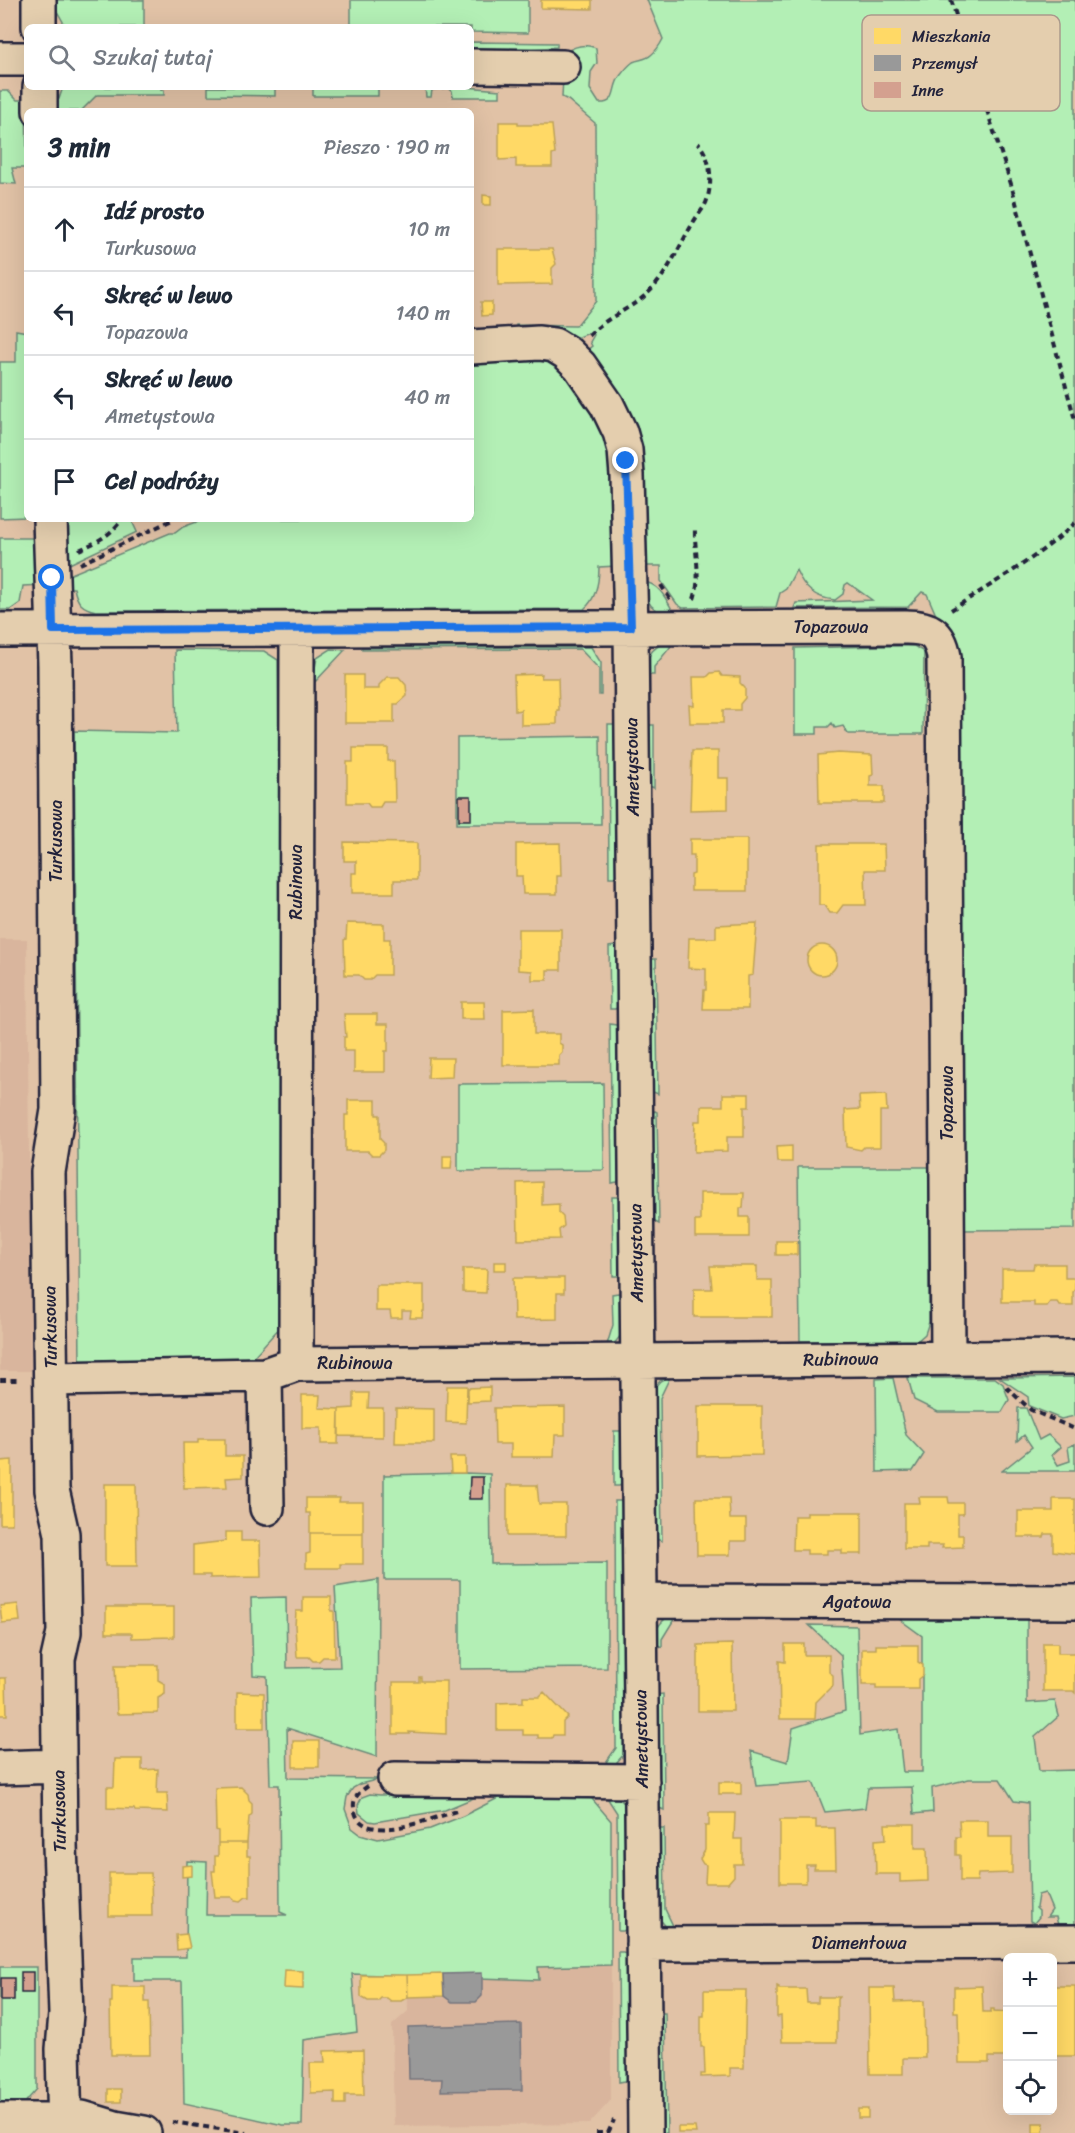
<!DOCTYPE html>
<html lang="pl">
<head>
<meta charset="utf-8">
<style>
  body { margin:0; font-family:Sriracha,sans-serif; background:#f6f6f7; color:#1f2937 }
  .controls { position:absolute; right:18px; bottom:18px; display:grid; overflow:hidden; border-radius:9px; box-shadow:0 6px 24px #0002 }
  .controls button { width:54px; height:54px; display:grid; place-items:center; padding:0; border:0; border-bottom:2px solid #e0e1e3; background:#fff; color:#1f2937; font:30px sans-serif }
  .stop { position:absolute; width:18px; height:18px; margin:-14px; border:4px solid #1a73e8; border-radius:50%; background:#fff }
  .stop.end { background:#1a73e8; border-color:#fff; box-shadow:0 2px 6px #0008 }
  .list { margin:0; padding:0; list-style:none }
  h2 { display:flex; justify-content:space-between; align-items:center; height:78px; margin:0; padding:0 24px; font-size:26px }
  h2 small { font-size:20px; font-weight:400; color:#747a83 }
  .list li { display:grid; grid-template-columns:39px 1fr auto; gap:18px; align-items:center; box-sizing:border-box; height:84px; padding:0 24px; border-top:2px solid #e0e1e3 }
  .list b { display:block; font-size:22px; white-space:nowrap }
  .list p { margin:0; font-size:20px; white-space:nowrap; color:#747a83 }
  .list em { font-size:20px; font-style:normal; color:#747a83 }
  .icon { flex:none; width:33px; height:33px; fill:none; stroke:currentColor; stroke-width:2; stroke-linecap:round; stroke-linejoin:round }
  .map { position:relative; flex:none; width:1075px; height:2133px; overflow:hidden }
  .search { position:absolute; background:#fff; box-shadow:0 6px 24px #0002; left:24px; top:24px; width:450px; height:66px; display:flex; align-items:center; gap:15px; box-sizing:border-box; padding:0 21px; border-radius:9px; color:#747a83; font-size:22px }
  .panel { position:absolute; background:#fff; box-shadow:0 6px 24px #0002; left:24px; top:108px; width:450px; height:414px; border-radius:9px }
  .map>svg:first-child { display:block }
  .built { fill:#d9b59d }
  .green { fill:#b3efb5; stroke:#6a8878; stroke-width:1.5 }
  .homes { fill:#ffd966; stroke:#bda259; stroke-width:1.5 }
  .industry { fill:#999; stroke:#75757d; stroke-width:1.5 }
  .building { fill:#d4a08f; stroke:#22223b; stroke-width:1.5 }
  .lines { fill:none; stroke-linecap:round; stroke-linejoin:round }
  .minor-casing { stroke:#22223b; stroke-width:38 }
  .path { stroke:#22223b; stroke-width:4; stroke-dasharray:6 4.5; stroke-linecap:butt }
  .minor { stroke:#e4ceae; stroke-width:33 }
  .route { stroke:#1a73e8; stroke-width:8 }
  .labels { text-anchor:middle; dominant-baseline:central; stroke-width:6; stroke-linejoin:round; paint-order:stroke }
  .street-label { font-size:18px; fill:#22223b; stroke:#e4ceae }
  .key { fill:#e4ceae; stroke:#aa9a8c; stroke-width:1.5 }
  .key-label { font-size:16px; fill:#22223b }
</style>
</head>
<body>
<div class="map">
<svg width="1075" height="2133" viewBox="0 0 1075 2133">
  <rect width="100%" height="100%" fill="#e1c2a6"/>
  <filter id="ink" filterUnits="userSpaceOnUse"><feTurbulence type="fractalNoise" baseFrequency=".0167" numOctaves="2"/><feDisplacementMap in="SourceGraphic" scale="12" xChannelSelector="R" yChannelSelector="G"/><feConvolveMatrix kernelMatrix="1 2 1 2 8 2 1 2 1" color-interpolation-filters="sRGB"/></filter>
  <g filter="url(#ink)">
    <path class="built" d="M0,939H27L31,1371H0Z
      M611,1965V2100L589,2124L394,2126L392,2025L408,2011L407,1966Z"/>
    <path class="green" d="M57,0H144V27H66L57,11Z
      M351,0H528V33L471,32V27H351Z
      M647,0H1075V1229L959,1230L939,622L927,594L922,592L908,607L794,608L796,603L872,600L848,583L845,585L843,594L835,600C814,598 804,588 796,570L786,589L780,593L776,607L683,608L677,604L661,581V566H643L585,352L592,346L590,342L594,335L589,333L579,337L567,339L516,332V325L576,326L596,301L595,123L568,100L562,97L564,58L566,52C576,45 585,43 596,48L597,63L591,72L590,89L599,103C618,104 611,88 620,76C623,72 629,65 633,62C639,59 646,60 651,55C656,51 660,45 663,39Z
      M471,42L557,43V47L471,53Z
      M63,87H161V90H164V95H97L81,111H50V99H59Z
      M208,87H275V96L208,95Z
      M313,87H378V96H313Z
      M425,87H466L500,90V97H453L452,91L448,88L432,90L431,97H426Z
      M0,91H8L17,100H26L27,168H12L16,184L0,183Z
      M16,330L27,332V517L0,518V362H16Z
      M547,355L560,361L612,439L617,566L599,567C599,582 596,599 584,609L96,611C82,608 77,603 74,588H65L64,577L170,533H175L183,527L205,519H471V356Z
      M59,519H131L137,532L63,567Z
      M0,538H41L44,585L23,586L20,603L10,610H0Z
      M643,582C660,583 667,601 675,615C651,611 647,606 643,582Z
      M676,640L654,667V675H644C649,651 651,646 676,640Z
      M885,646H914L924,652L923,734H848L843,726L835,728L832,723L828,727H817V734H795V648Z
      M591,647L601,663V695H599V669L580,649L362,650V648Z
      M331,649L345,650L314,683L310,680L314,673L317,658Z
      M175,650L264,651L278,660L284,1169L282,1325L246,1365L80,1367L74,731L177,733Z
      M608,724H614L619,728L620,873L614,877H609Z
      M651,725H654V788L645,784V729Z
      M600,736L601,824H457V738Z
      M615,946L621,950L622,1005L615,1009H610L609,947Z
      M653,959H656L658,1094L648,1090L647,962Z
      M610,1024L616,1025L622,1029L623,1179L617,1182L612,1183Z
      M603,1083L604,1170L458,1171V1084Z
      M655,1111L657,1112L659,1224L649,1219V1116Z
      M798,1167H929V1322L925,1334L917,1341H800Z
      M612,1197H617L624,1201V1272L618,1276H613Z
      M618,1293L624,1297C623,1318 628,1339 606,1348L613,1325L612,1294Z
      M671,1375L660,1398L662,1541L653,1538L654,1388L660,1381Z
      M1075,1377V1416L1061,1419L1029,1406L1028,1397L1000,1378Z
      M893,1378L906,1435L924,1454L913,1471L877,1472L876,1379Z
      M908,1378H995L1003,1384L1009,1400L1002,1412H938L914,1400Z
      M1018,1408H1026L1039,1440L1048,1435L1061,1447L1052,1455L1058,1465L1070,1461L1068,1447L1075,1444V1471H1002L1032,1447L1024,1435L1017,1441Z
      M614,1431H620L626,1435V1482L619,1486H614Z
      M465,1473L490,1474L491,1564L607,1563V1668L460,1669V1580H384V1475Z
      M615,1501H620L626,1505L627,1585H623V1589L627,1590V1751L616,1763L604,1765L616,1748Z
      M378,1580L377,1757L287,1728L288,1778L380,1779L360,1784L353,1788L347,1797L345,1809L352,1828L360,1834L378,1839L430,1829L463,1816L504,1795L587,1793L611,1821V1965L538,1967L539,1980L352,1974L357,2032L304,2040L302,2125H283L184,2103L182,1981H134V1957H186L187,1861L207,1862L206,1915H287L280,1912L279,1785H270L267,1676L253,1675L251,1598L286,1597L287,1668L340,1667L335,1587Z
      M678,1613L662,1639V1647L653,1643C656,1627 661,1618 678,1613Z
      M899,1619H1027V1703L1055,1701L1059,1716L1035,1737L1039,1771L1075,1770V1929L1073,1927L1058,1925L1056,1917H1047L1052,1910L1045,1893L1038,1895L1036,1908L1039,1911V1917L1034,1923L1030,1921L1028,1803L1014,1801L1000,1779H969L932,1788L933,1812L914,1814L912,1787L868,1788L865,1808L825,1812L813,1782L756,1786L751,1751L788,1762L793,1728L845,1711L841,1655L809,1625L857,1626L860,1735L898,1729L903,1772H922V1636Z
      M663,1694L664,1810L655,1806L654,1695Z
      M604,1793C615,1795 620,1798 627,1806L630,1926L623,1931H618L617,1813Z
      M370,1794L380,1795L483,1794L445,1810L375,1822L369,1821L359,1813L358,1805L362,1797Z
      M661,1828H664L665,1909L676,1932L668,1929L658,1917L655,1832Z
      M618,1952H623L630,1956L632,2077L625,2081L619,2082Z
      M0,1967H37V2089L21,2107H0Z
      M662,2013H665L667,2133H658L656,2018Z"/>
    <path class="homes" d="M541,0H592V9L541,8Z
      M499,122H518V125H552L555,154L552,155V167H516V159L499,160Z
      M483,195L491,196V205H483Z
      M498,249H552L556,264L552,268V284L498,285Z
      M481,302H492V315L482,316Z
      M719,672L722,676L740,677V683L745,688V698L740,704V710H723V723H690L689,705L694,706L693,677H707L711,673Z
      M542,674L541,678H558L559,710H557V724L521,725V710L515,711L514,675Z
      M345,675H363V689H379V685L387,677H399L406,685L407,696L398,704H394V723H345Z
      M353,748H388V761H394L395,802H383L380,807H370L367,803H347V762H353Z
      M692,751H718V778H728V809L690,810Z
      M838,753L872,755L873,775L870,776V786H884V803H819L818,755Z
      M690,839H747V891H691V875L694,874V855H690Z
      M344,842L417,843V880H394V893H352V873H356V861H344Z
      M560,843L561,876H557V894H523L522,876H516V844Z
      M819,844H884L885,870H865L866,905H843L837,913H829L824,905H819Z
      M347,923L384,924V939H390V975H375L370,980H364L359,975H345L344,940L346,939Z
      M757,923L753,975L748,976V1009H703L704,990H706V969L688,968L689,938H716V925Z
      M518,929H561V970H547V980H532V971L518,970Z
      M807 960a15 15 0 1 1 30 0a15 15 0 1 1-30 0Z
      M461,1002H484L485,1019H461Z
      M534,1009V1034H559V1043L562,1045V1052L559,1055V1065H503V1010Z
      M344,1014H377V1024H388V1051H385V1072H354V1051H344V1037H346Z
      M429,1058H453L452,1077L428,1078Z
      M723,1094H749V1107H744V1137H727V1151L694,1152L695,1121H701V1106H723Z
      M886,1095L887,1111H880V1147H864L861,1150L846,1147L845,1110L860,1109L859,1096Z
      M348,1100H376V1115H380V1139L384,1143V1150L379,1155H372L368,1151H345V1115H348Z
      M792,1146V1162H777L776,1147Z
      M443,1156H452L451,1169H443Z
      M542,1182V1205L559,1204V1213L563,1217L564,1226L559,1230L560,1239L518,1240L517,1183Z
      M700,1193H744L743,1208H740V1217H749V1237H695V1221H700Z
      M776,1241H797V1255H776Z
      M494,1262H506V1270H494Z
      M1034,1264H1065V1278H1073L1075,1280V1289L1073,1292V1306H1060L1057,1302H1050L1047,1306H1034V1302H1002V1269H1033Z
      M710,1266H757V1280H772V1317H694V1289H712Z
      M463,1269H487L486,1293L463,1292Z
      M513,1278H564V1293H557V1319L514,1320Z
      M376,1285H424V1311H423L422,1318H410L411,1311H402V1318H391L390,1311H376Z
      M447,1386H467L466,1423L446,1422Z
      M490,1387V1401L468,1402V1388Z
      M354,1393H369L368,1408H383V1437L339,1436V1409L354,1408Z
      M302,1395H320L319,1408L339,1409L338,1444H321V1428H302Z
      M698,1406H762V1455L698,1456Z
      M565,1407V1435H555L554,1457H511V1444H495L494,1408Z
      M396,1408L434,1409V1443H395Z
      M198,1439H225V1456H243V1477L226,1478L227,1487L184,1488L183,1443H198Z
      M450,1457H465V1473H451Z
      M12,1460V1524H0V1461Z
      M105,1484H136L137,1566H105Z
      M507,1485H537L539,1504H566V1536H507Z
      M919,1497H948L949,1503H963V1514H958V1535H963V1547L942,1548L943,1545H927V1549H904V1503H920Z
      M306,1498H340L339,1502H363V1533H310V1513H306Z
      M696,1498H729L730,1519H746V1541H730V1555H697Z
      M1053,1499H1075V1554L1053,1551V1534H1045L1044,1537H1018V1511H1053Z
      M807,1512H862V1554H842V1550H827V1554H807V1550H793L794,1516H807Z
      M226,1532H241V1541H260L261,1577L210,1578V1575H193V1545L226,1541Z
      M310,1533H363V1564H340V1568H306V1554L310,1553Z
      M303,1597H331V1611H334L335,1657H323L319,1661H313L309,1657H297L295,1626L296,1611H303Z
      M18,1604L20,1621L2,1623L0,1606Z
      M106,1607H174V1637L132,1638V1633H106Z
      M1043,1643H1058V1653H1075V1693L1073,1691H1043Z
      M732,1644L733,1711H698V1645Z
      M785,1644H804V1655H829V1672L833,1675V1685L816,1702L815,1719H780L779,1661L785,1662Z
      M876,1645H918V1662L923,1665V1675L918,1679V1689H876V1685H862V1649H876Z
      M115,1665H158V1680L165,1684V1694L158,1698V1713L117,1714Z
      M419,1677H421V1681H446V1734L409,1732L410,1734H393V1682H419Z
      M0,1678H6L7,1715H0Z
      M237,1692L264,1693V1728H237Z
      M544,1692L568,1717L563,1722V1735H553L552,1738H538V1735H523V1730H497V1703L523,1702V1697H539Z
      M293,1741H319V1767H293Z
      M115,1759H142V1770L158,1769L157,1793H167L168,1812L135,1811L134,1809L107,1808V1787H114Z
      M719,1782H741V1794H719Z
      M241,1787L248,1794L249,1800L252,1803V1814L249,1817L247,1843H218V1831L216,1830L215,1788Z
      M709,1813H735L734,1839H742V1864H734V1876L728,1883H705L706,1865L703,1864L700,1859L705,1850V1826H709Z
      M780,1820H816V1828H835L836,1869H814L815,1865H806V1883H780Z
      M959,1820H988V1837H1012V1873L978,1874L977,1881H960V1855H956V1837H960Z
      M885,1824H915V1848H927L928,1881L900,1882V1874H876L875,1840L886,1839Z
      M218,1843H247V1856H250V1897H246L241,1901L235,1900L232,1897H215L212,1871H215V1856H218Z
      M192,1865V1876L182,1877V1866Z
      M109,1873H151L152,1916H109Z
      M187,1934L190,1948L177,1950L176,1935Z
      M285,1970L303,1971V1989L284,1988Z
      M443,1974L444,1996L408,1997L407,1975Z
      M361,1975H407L408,1997L401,2001H391L387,1998H381L378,2001H368L361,1997Z
      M777,1986L779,1987V1989H806L807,2003H818V1997H839L837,1999V2042H782L781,2016L777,2017Z
      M982,1986L983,2012H991V2009H994V2011L1008,2012V2057H989V2063H959L958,2012H954V1987Z
      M1052,1986H1075V2056H1052Z
      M112,1987H145V2002H149L150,2055H111L110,2002H112Z
      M869,1988H894L895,2002L924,2001L925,2058H903V2074H870Z
      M704,1990H746L744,2068H730V2076L701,2077V2074H705L704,2047H701V2016H704Z
      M363,2050L364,2095H345V2104H335V2092L311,2093L310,2063H325L324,2051Z
      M108,2089H121V2102H108Z
      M858,2109H868V2118H858Z
      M1033,2123H1044L1043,2133H1033Z
      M678,2127H695L696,2133H678Z"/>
    <path class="industry" d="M482,1973V1996L476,2002H452L444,1996L443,1974Z
      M521,2024L522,2090L441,2091L442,2079H409L408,2027Z"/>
    <path class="building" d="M459,796H471V820H459Z
      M470,1477H483V1499H469Z
      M21,1972H33V1993H21Z
      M1,1978H14V2000H1Z"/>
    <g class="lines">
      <g class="minor-casing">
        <path id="minor" d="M39,0V27
          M0,59H27
          M471,66L563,67
          M40,87V111
          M471,347L539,343L554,345L567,353L580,366L607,405L620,432L625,450L627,475L631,627L645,2133
          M50,519L55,665L58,1110L48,1172L52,1490L62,1534L64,1632L58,1659L60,1845L66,2014L63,2049L65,2133
          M0,630L906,627C929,627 940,633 944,657L948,1358
          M296,1364L297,630
          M265,1375L267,1508
          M51,1379L265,1375L296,1364L1075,1357
          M640,1601L1075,1602
          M0,1768L58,1766
          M395,1779L642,1781
          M643,1944L1075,1942
          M0,2120H65L82,2118L115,2128L144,2133"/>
      </g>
      <path class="path" d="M951,0L1011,184L1075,420
        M589,336C605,317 630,310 648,293C668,274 679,246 693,223C697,215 705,208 707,200C713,180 711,158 698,143
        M79,550C97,542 111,535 122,519
        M80,564L174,519
        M661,585L670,599
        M694,599C702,575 694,552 695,527
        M951,610C990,585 1042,555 1075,523
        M0,1380H20
        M1006,1387L1031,1410L1075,1429
        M368,1786C358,1793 351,1799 355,1812C364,1846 434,1818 456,1811
        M172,2122L246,2133
        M596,2133H608
        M608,2133L614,2120"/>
      <use href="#minor" class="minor"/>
    </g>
  </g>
  <g class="lines" filter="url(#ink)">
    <path class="route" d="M52,578L53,630L631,627L626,461"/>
  </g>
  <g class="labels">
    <g class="street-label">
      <text x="831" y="627">Topazowa</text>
      <text transform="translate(632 767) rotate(-91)">Ametystowa</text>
      <text transform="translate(56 841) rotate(-90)">Turkusowa</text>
      <text transform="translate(296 882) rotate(-90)">Rubinowa</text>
      <text transform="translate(947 1103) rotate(-90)">Topazowa</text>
      <text transform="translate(636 1253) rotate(-91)">Ametystowa</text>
      <text transform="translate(50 1327) rotate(-91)">Turkusowa</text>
      <text transform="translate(841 1359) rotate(-1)">Rubinowa</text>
      <text x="355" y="1363">Rubinowa</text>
      <text x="857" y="1602">Agatowa</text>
      <text transform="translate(641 1739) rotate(-91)">Ametystowa</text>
      <text transform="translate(59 1811) rotate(-91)">Turkusowa</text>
      <text x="859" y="1943">Diamentowa</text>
    </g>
  </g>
  <rect x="862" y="15" width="198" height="96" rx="9" class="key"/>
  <rect x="874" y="28" width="27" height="16" fill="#ffd966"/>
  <rect x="874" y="55" width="27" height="16" fill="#999"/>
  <rect x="874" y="82" width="27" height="16" fill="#d4a08f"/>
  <g class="key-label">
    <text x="912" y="42">Mieszkania</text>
    <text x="912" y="69">Przemysł</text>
    <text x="912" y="96">Inne</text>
  </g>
</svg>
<div class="controls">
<button>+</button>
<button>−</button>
<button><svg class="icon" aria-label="locate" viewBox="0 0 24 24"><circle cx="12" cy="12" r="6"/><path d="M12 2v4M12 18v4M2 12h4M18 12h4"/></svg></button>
</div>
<div class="stop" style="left:52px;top:578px"></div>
<div class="stop end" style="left:626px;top:461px"></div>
<div class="search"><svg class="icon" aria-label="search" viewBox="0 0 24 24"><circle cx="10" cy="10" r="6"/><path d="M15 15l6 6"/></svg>Szukaj tutaj</div>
<section class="panel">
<h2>3 min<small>Pieszo · 190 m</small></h2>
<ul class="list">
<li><svg class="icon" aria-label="ahead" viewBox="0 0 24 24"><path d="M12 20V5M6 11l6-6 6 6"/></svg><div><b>Idź prosto</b><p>Turkusowa</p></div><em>10 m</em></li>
<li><svg class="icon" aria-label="left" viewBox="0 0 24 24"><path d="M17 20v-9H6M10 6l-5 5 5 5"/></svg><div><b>Skręć w lewo</b><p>Topazowa</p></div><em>140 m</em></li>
<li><svg class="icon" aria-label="left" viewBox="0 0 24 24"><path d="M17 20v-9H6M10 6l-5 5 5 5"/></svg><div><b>Skręć w lewo</b><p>Ametystowa</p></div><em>40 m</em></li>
<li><svg class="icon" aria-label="arrive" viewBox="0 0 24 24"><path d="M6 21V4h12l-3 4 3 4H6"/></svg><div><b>Cel podróży</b></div></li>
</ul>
</section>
</div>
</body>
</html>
